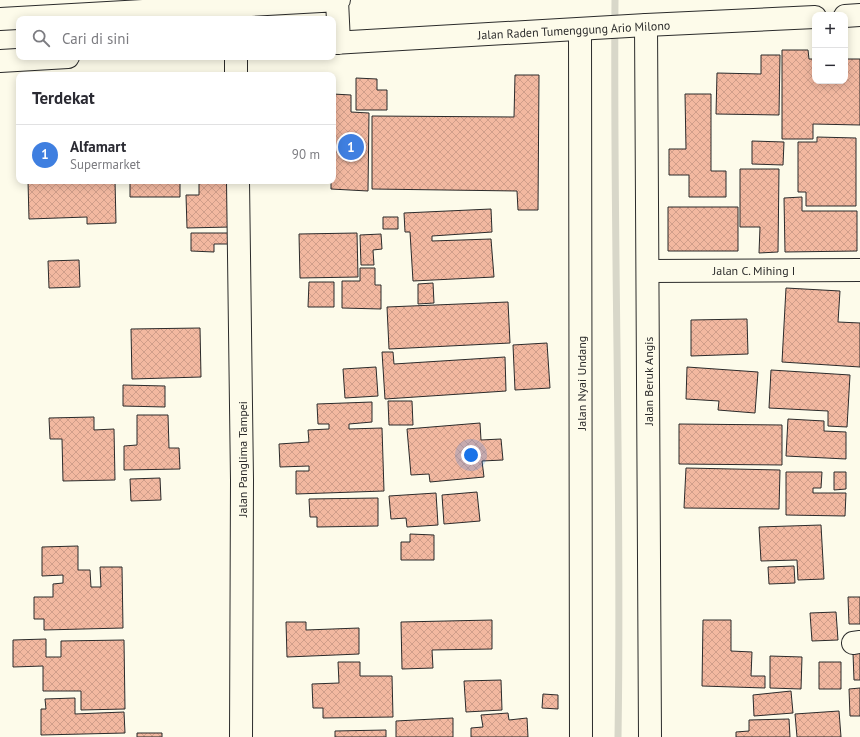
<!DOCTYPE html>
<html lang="id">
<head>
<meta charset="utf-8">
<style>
  body { margin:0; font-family:"PT Sans",sans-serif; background:#f2f2f3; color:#2b2b33 }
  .controls { position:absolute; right:12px; top:12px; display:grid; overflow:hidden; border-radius:8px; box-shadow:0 2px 10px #0003 }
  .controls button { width:36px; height:36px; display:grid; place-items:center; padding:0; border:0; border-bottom:1px solid #e1e1e2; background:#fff; color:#2b2b33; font:20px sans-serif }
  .you { position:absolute; left:471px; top:455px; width:14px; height:14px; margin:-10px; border:3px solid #fff; border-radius:50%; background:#1a73e8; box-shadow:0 0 0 6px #1a73e833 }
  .badge { display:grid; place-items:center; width:26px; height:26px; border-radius:50%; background:#c62828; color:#fff; font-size:13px; font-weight:700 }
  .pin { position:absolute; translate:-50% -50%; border:2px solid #fff; box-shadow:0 1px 4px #0006 }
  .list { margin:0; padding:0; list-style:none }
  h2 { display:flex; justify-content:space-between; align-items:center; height:52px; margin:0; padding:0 16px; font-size:17px }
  h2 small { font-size:13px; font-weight:400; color:#7c7c81 }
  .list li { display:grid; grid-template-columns:26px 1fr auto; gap:12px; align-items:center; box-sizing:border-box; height:60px; padding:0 16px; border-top:1px solid #e1e1e2 }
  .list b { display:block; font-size:15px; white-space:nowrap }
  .list p { margin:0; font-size:13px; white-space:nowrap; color:#7c7c81 }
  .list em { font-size:13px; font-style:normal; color:#7c7c81 }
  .icon { flex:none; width:22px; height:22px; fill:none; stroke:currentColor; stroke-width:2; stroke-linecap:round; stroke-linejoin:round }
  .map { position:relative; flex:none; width:860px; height:737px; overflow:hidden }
  .search { position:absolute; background:#fff; box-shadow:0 2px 10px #0003; left:16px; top:16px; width:320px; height:44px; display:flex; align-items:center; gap:10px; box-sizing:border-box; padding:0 14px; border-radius:8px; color:#7c7c81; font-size:15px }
  .panel { position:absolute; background:#fff; box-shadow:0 2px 10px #0003; left:16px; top:72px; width:320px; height:112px; border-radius:8px }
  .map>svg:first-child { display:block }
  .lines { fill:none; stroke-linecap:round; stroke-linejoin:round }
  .stream { stroke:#d8d7c9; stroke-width:7 }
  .building { fill:url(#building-cross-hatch); stroke:#2b2b2b }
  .minor-casing { stroke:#2b2b2b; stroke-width:24 }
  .tertiary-casing { stroke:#2b2b2b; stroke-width:24 }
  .trunk-casing { stroke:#2b2b2b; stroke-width:24 }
  .minor { stroke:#fdfbea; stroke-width:22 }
  .tertiary { stroke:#fdfbea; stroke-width:22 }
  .trunk { stroke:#fdfbea; stroke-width:22 }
  .labels { text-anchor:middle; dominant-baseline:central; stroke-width:3; stroke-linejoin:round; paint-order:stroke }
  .street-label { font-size:12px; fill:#2b2b2b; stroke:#fdfbea }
</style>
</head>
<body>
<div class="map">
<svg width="860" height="737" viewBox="0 0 860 737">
  <defs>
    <pattern id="building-cross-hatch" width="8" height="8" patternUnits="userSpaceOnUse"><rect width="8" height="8" fill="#f2b8a0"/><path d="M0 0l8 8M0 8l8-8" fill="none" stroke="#d09e8a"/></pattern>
  </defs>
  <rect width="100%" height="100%" fill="#fdfbea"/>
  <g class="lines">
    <path class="stream" d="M615,0C613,246 622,491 618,737"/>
  </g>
  <path class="building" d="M782,50H808L809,59H815V81H845V59H860V125L813,124V139H782Z
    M761,55H780L779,115L716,114L717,73L761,74Z
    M515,75H539L538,210H518L517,191L372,189V116L514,117Z
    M356,78L377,79V90H387V110H356Z
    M333,94L351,95V112L369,113L368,191L331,189V181H333Z
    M685,94H711V171H726V197H689V175H669V149H686Z
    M817,137L856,138V206H806V192H798V142H817Z
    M752,141L784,142L783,165L752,164Z
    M740,169H779L778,252L759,253L760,227H740Z
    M28,181H115L116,223L87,224V217L29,219Z
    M130,181H180V197H130Z
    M199,181H229L230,227L187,228L186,195H199Z
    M270,181H294V182H270Z
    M802,197V211H857V251L785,252L784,198Z
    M668,207H738V251H668Z
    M491,209L492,232L432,236V241L491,239L494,277L413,281L410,232H405L404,213Z
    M383,217H398V229H383Z
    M191,233H230V244H214V252L191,251Z
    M357,233L358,277L300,278L299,234Z
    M381,234L382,249L373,250L374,265H361L360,235Z
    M79,260L80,287L49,288L48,261Z
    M360,268H375V285H381V309L342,308V281H360Z
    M309,282H334V307H308Z
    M433,283L434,303L418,304V284Z
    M786,288L840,291L838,322L860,323V367L782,362Z
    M508,302L510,343L389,349L387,307Z
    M747,319L748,354L691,356V320Z
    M200,328L201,377L132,379L131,329Z
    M547,343L550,388L515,390L513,345Z
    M382,352H393L394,364L505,357L506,391L385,399Z
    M376,367L378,396L345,398L343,369Z
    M687,367L758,372L755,413L718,410L719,401L686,399Z
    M771,370L850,375L847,427L828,426V411L769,408Z
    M123,385L165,386V407L123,406Z
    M388,401H412L413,425H389Z
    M372,402V422L349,424V429L382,428L384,491L296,494V471H309V466L280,467L279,444L309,442L308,430L329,429V424H318L317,404Z
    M137,415H168L169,448H179L180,469L124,470V446L137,445Z
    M94,417V430L114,429L115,480L63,481L62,439H50L49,418Z
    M788,419L824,421V431L846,432V459L786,456Z
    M480,423L481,440L501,439L503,460L482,461L484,477L430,482L429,474L411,475L407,429Z
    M679,424L782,425V465L679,464Z
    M686,468L780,470L779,509L684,508Z
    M786,472H822L821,488H813V493H846L845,516L786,515Z
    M834,472H846V489L834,490Z
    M160,478L161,500L131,501L130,479Z
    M477,492L480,521L444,524L442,495Z
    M436,493L438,525L407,527L406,518L391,519L389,496Z
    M378,498V526L317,527V517H310L309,499Z
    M821,525L824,579L798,580L797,560L761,561L759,527Z
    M410,534L434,535V560H401V542H410Z
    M78,546V570H90L91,587H101L100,567H122L123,628L44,630V619H34V597H53V584L63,583V575L42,576V547Z
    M794,566L795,583L769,584L768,567Z
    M848,597H860V624H849Z
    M836,612L838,640L812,641L810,613Z
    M492,620V649L432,650L433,668L402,669L401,622Z
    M703,620H731V651L752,652L751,676H765V688L702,686Z
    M286,622H306V630L359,628V654L287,657Z
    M46,639V657H61V641L124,640L125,709L81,710V691H43V666L13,667V640Z
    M860,652V680H854L853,653Z
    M770,656L802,657L801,689L770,688Z
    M338,662H360V676H392L393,717L323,718V708H313L312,684L339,683Z
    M819,662H841V689H819Z
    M501,680L502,710L466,712L464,681Z
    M860,688V716H850L849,689Z
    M791,691L793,713L754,716L753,695Z
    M543,694L558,695V709L542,708Z
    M75,698V714L124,712L125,733L41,735V709H46L45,699Z
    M839,711L841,737H797L795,714Z
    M508,713L509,720L527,718L528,737H471V728L483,727L481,715Z
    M453,718V737H396V721Z
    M789,719L790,737H736V732L749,731V720Z
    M386,730V737H335V731Z
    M137,733H162V737H137Z"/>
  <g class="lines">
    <g class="minor-casing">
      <path id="minor" d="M236,57V75
        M238,181L242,480L241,737
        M648,271L860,270
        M853,643L860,642"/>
    </g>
    <g class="tertiary-casing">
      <path id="tertiary" d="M646,25L650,737
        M580,29L581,737"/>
    </g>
    <g class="trunk-casing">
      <path id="trunk" d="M337,0L339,43
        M845,16L860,15
        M0,19L339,0
        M333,43L646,25L815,17
        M0,61L68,57"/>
    </g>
    <use href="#minor" class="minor"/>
    <use href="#tertiary" class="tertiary"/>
    <use href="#trunk" class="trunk"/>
  </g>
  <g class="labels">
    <g class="street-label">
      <text transform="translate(574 30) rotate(-3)">Jalan Raden Tumenggung Ario Milono</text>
      <text x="754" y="270">Jalan C. Mihing I</text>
      <text transform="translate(648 381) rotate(-90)">Jalan Beruk Angis</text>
      <text transform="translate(581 383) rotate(-90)">Jalan Nyai Undang</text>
      <text transform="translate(242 459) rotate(-90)">Jalan Panglima Tampei</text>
    </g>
  </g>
</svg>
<div class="controls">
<button>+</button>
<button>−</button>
</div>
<div class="you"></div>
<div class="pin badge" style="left:351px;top:147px;background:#3f7fe0">1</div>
<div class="search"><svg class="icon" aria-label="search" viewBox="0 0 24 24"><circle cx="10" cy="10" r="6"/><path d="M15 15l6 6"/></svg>Cari di sini</div>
<section class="panel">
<h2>Terdekat<small></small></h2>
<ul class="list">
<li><span class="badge" style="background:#3f7fe0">1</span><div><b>Alfamart</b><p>Supermarket</p></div><em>90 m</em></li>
</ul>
</section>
</div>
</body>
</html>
